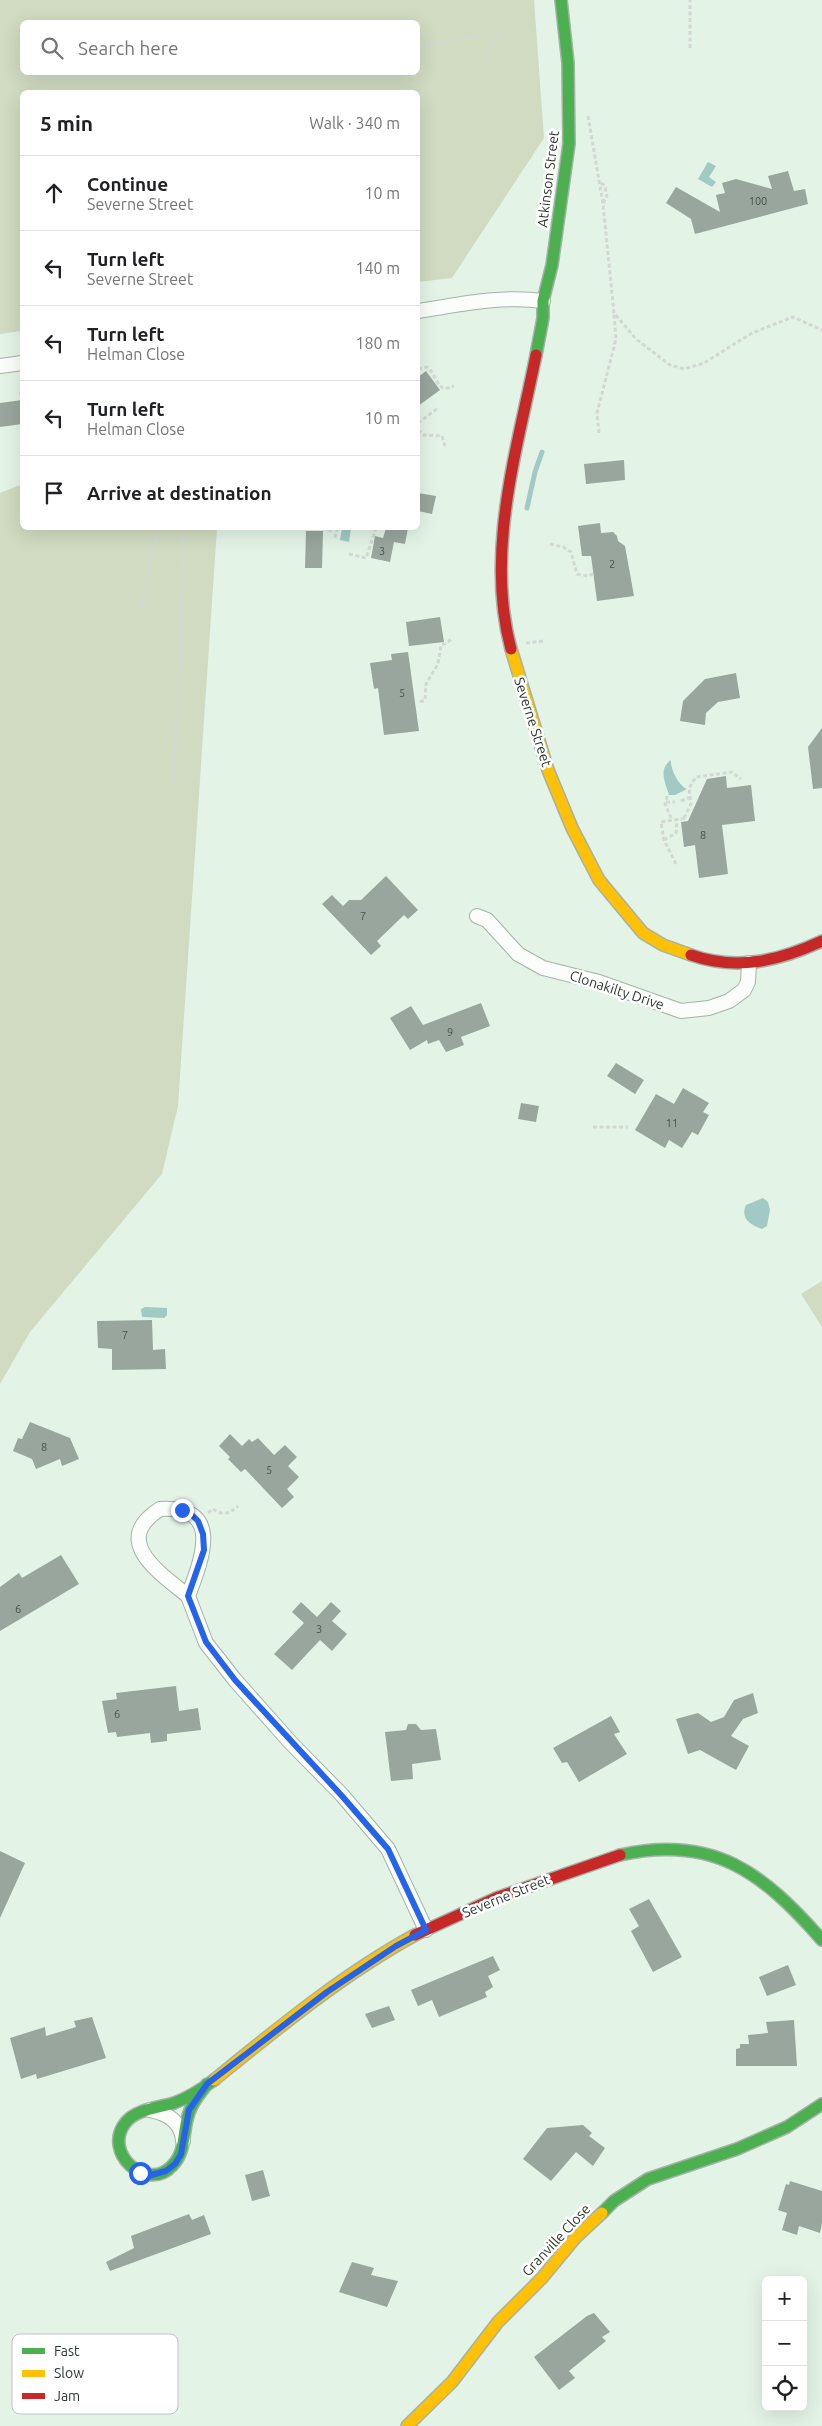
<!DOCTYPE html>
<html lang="en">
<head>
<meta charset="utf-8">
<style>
  body { margin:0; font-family:Ubuntu,sans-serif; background:#f6f6f6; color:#202124 }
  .controls { position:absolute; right:15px; bottom:15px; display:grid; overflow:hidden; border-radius:8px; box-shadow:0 5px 20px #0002 }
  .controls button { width:45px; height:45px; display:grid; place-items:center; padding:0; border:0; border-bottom:1px solid #e0e0e0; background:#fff; color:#202124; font:25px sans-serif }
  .stop { position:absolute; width:15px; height:15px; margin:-11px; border:4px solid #2563eb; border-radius:50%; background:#fff }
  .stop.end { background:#2563eb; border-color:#fff; box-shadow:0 1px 5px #0008 }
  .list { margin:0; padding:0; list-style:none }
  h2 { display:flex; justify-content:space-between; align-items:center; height:65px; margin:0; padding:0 20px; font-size:21px }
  h2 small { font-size:16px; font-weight:400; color:#757577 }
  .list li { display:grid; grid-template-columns:32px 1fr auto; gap:15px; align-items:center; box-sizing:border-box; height:75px; padding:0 20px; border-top:1px solid #e0e0e0 }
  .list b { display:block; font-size:19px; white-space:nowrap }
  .list p { margin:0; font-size:16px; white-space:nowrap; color:#757577 }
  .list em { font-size:16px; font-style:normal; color:#757577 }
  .icon { flex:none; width:28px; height:28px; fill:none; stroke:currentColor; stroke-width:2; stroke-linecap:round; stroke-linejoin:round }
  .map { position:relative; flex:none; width:822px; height:2426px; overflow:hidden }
  .search { position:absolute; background:#fff; box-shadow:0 5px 20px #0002; left:20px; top:20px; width:400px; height:55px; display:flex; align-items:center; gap:12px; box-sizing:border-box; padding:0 18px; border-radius:8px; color:#757577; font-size:19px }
  .panel { position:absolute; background:#fff; box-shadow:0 5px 20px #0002; left:20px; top:90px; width:400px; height:440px; border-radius:8px }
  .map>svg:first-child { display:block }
  .green { fill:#d0dbc1; fill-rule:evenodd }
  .water { fill:#a1cac4 }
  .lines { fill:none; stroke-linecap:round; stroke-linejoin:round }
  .stream { stroke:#a1cac4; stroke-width:5 }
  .building { fill:#98a69e }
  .street-casing { stroke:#a4b2a8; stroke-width:16 }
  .fast-casing { stroke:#a4b2a8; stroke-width:14 }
  .slow-casing { stroke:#a4b2a8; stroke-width:14 }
  .jam-casing { stroke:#a4b2a8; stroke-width:14 }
  .path { stroke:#d3d8d4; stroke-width:3; stroke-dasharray:4 2.5; stroke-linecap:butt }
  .street { stroke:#fbfdfb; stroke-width:14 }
  .fast { stroke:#4caf50; stroke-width:11 }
  .slow { stroke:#ffc107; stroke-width:11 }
  .jam { stroke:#c62828; stroke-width:11 }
  .route { stroke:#2563eb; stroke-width:6 }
  .labels { text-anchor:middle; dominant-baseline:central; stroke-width:5; stroke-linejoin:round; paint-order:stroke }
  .number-label { font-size:11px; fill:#47544b }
  .street-label { font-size:14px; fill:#2c382f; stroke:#fff }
  .key { fill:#fff; stroke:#c0c3c1; stroke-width:1 }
  .key-label { font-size:14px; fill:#2c382f }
</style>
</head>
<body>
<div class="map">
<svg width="822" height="2426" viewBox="0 0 822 2426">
  <rect width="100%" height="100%" fill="#e3f4e7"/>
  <path class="green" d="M0,0H534L544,138L452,278L418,282V92H22V331L0,334ZM22,22H418V72H22Z
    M22,484V528H217L178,1106L162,1174L30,1332L0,1384V493Z
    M822,1281V1327L801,1294Z"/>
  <path class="water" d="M708,162L716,166L709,177L716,182L712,187L698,179Z
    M342,528H351L349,542L340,540Z
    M671,760C670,768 678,785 687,789L675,795H669C665,782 658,769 671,760Z
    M763,1198L768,1202L770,1210L767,1226L762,1229C750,1225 740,1218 746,1205Z
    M145,1307L167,1308V1315L164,1318L142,1317L141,1309Z"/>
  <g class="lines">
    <path class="stream" d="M527,508L535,472L542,452"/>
  </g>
  <path class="building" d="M788,171L794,191L805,189L808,204L695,234L691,219L666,203L676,187L720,212L716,195L725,193L722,183L736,179L772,189L768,176Z
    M426,371L440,390L418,406V377Z
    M22,400V424L0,427V403Z
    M624,460L625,480L586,484L584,464Z
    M418,493L436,496L432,514L418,511Z
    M600,523L601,533L613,532L617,536L618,541L625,546L634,596L597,601L591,556H582L578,526Z
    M386,528H408L405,544L394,542L390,562L371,558L375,536L383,538Z
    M306,531H323L322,568H305Z
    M440,617L444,642L409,646L406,622Z
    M408,652L419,731L384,735L378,688L374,689L370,663L392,660L391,654Z
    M736,673L740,698L718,702L706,713L705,725L680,721L683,701L705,679Z
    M822,728V788L813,789L808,747Z
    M726,776L727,788L751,785L755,821L722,825L728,874L699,878L695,845L684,847L681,822L688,821L707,779Z
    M386,876L418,910L408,919L404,915L377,941L381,946L371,955L322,904L332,895L343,906L349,900H361Z
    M481,1003L490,1026L461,1037L464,1045L446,1052L439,1040L428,1044L427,1040L410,1050L390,1018L411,1006L423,1025Z
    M616,1063L644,1080L635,1094L607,1076Z
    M683,1088L709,1103L703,1112L709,1115L698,1135L692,1132L682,1148L669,1140L665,1148L635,1130L656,1094L674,1104Z
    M521,1103L539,1106L536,1122L518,1119Z
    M152,1320L153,1350L165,1349L166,1369L112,1370V1349L98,1348L97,1321Z
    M30,1422L70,1438L79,1459L62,1466L60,1459L36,1469L32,1459L13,1451L18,1438L22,1439Z
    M230,1434L242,1446L249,1439L252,1442L258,1438L274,1455L285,1445L297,1457L288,1466L299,1477L287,1489L294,1497L282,1508L245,1469L241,1472L228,1459L230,1457L219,1446Z
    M61,1555L79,1584L0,1631V1587L19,1573L22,1578Z
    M301,1602L317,1617L331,1602L341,1611L332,1621L347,1634L332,1651L320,1640L292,1670L274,1654L304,1623L292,1612Z
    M176,1686L179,1711L198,1708L201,1730L167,1734V1741L151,1743L150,1733L117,1737L116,1732L108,1733L102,1701L117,1699L116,1693Z
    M753,1693L758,1713L743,1719L731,1736L749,1746L736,1770L700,1750L688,1754L676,1719L698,1713L711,1722L724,1717L734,1700Z
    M611,1716L620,1732L614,1734L627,1754L579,1782L567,1762L562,1763L553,1748Z
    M408,1724H416L421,1730L436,1729L441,1760L412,1764L413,1779L391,1781L385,1732L406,1730Z
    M0,1851L25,1863L0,1918Z
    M649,1899L682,1957L653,1972L631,1931L639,1926L629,1909Z
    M493,1956L500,1970L488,1976L493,1987L485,1992L487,1997L439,2017L432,2000L418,2006L411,1990Z
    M788,1965L796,1985L767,1996L759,1977Z
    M389,2006L395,2020L372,2028L365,2014Z
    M92,2017L106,2058L37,2079L36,2074L21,2079L10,2038L45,2027L46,2036L76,2027L74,2021Z
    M794,2020L797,2066H736V2049L740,2048V2044H749L748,2035L768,2033L766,2022Z
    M583,2125L592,2133L589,2136L605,2148L593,2166L576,2152L551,2181L523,2159L547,2128Z
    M263,2170L270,2196L252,2201L245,2175Z
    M790,2181L822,2191V2223L820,2233L799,2226L797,2235L782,2230L787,2213L778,2210L786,2184L789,2185Z
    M189,2214L192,2220L204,2215L211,2234L110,2271L106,2262L134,2248L131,2236Z
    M352,2262L374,2268L371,2275L398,2281L387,2307L339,2292Z
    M594,2313L610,2332L602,2337L606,2341L569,2371L575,2378L559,2390L534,2357L587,2316Z"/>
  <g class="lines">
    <g class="street-casing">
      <path id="street" d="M418,311C458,305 502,295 543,301
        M0,366L22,363
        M477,916L487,920L518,954L543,968L599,982L681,1011L709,1008L729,1001L744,990L748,982L749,963
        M160,1509C224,1505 202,1559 188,1596C160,1573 110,1541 160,1509Z
        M188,1596L206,1643L235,1680L290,1742L342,1795L388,1849L426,1930
        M150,2110C167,2113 182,2122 183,2141"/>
    </g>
    <g class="fast-casing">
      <path id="fast" d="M536,355L543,318V301L552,265L569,144L568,63L561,0
        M620,1855C714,1834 763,1873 822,1940
        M207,2084C201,2093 192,2102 189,2113C182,2131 187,2151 172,2166C147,2193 101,2152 126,2122C137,2109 158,2108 174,2103C188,2098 202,2089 214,2080
        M602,2213L614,2201L648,2179L737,2149L787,2127L822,2104"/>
    </g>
    <g class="slow-casing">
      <path id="slow" d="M511,649L548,770L572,828L599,880L643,933L663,945L691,955
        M214,2080C278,2028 342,1975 415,1935
        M407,2426L452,2382L498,2322L542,2278L576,2237L602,2213"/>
    </g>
    <g class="jam-casing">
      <path id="jam" d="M511,649C485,553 517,450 536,355
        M691,955C737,971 779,961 822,941
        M415,1935L496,1898L620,1855"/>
    </g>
    <path class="path" d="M418,47L502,33L490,45L485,61
      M690,48V0
      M588,116L603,204L614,313L636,339L670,365L684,369L704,363L752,333L793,317L822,330
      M601,183L605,186L607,198L603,203
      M418,369L427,367C435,373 435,383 444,389L454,386
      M19,393H22
      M418,423L438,408
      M418,430L424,435L442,436L445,446
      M599,433L597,413L616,339L614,314
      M330,532V528
      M335,538L337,528
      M550,544L563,547L571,552L577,574L588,576L595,573
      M349,554L366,558L376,528
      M141,607L158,528
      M526,643L543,641
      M420,702L425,700L426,684L438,664L441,645L447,643L451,639
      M172,784L181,657L183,528
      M667,796L665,804L672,820
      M681,801L691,797
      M666,802H675
      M684,818L691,804L689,788L696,777L732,772L741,779
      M664,840L676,833L677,819
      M676,864L664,840L661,822L687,818
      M593,1127H628
      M208,1513L213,1509C223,1516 229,1514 238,1506"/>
    <use href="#street" class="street"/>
    <use href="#fast" class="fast"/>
    <use href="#slow" class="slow"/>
    <use href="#jam" class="jam"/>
  </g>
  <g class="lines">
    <path class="route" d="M140,2173L151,2175L166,2171L175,2164L181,2154L189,2110L207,2084L327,1992L396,1946L426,1930L388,1849L342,1796L235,1680L206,1642L188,1596L204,1550L203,1534L198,1521L190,1513L182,1510"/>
  </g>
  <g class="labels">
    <g class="number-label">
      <text x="758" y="201">100</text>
      <text x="382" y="551">3</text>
      <text x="612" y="564">2</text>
      <text x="402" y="693">5</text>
      <text x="703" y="835">8</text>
      <text x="363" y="916">7</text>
      <text x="450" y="1032">9</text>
      <text x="672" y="1123">11</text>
      <text x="125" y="1335">7</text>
      <text x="44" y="1447">8</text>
      <text x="269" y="1470">5</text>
      <text x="18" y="1609">6</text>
      <text x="319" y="1629">3</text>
      <text x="117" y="1714">6</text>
    </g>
    <g class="street-label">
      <text transform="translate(548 179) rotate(-83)">Atkinson Street</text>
      <text transform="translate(533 722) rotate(72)">Severne Street</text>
      <text transform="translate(617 990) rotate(18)">Clonakilty Drive</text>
      <text transform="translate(506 1896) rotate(-22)">Severne Street</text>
      <text transform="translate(556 2240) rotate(-47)">Granville Close</text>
    </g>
  </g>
  <rect x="12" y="2334" width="166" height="80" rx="8" class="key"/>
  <rect x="22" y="2348" width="23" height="6" fill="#4caf50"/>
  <rect x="22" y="2370" width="23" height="7" fill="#ffc107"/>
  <rect x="22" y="2393" width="23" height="6" fill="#c62828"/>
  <g class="key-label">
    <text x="54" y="2356">Fast</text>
    <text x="54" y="2378">Slow</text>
    <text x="54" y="2401">Jam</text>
  </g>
</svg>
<div class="controls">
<button>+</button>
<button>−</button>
<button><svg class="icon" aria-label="locate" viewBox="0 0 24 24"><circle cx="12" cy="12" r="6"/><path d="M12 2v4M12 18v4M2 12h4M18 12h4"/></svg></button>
</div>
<div class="stop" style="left:140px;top:2173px"></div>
<div class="stop end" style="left:182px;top:1510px"></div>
<div class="search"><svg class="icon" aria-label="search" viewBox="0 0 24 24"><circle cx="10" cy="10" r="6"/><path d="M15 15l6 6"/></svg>Search here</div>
<section class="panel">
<h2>5 min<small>Walk · 340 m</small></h2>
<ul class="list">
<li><svg class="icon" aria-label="ahead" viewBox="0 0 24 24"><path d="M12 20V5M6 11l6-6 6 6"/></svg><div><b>Continue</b><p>Severne Street</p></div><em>10 m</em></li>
<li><svg class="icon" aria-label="left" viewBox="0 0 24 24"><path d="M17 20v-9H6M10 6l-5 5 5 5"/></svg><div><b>Turn left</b><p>Severne Street</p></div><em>140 m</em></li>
<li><svg class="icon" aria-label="left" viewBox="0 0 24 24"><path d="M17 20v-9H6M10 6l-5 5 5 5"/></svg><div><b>Turn left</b><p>Helman Close</p></div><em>180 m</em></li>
<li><svg class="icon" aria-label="left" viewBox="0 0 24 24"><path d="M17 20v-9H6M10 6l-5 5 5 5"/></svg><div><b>Turn left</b><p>Helman Close</p></div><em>10 m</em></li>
<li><svg class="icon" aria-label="arrive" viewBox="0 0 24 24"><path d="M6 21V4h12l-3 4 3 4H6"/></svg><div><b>Arrive at destination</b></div></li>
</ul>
</section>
</div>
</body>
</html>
